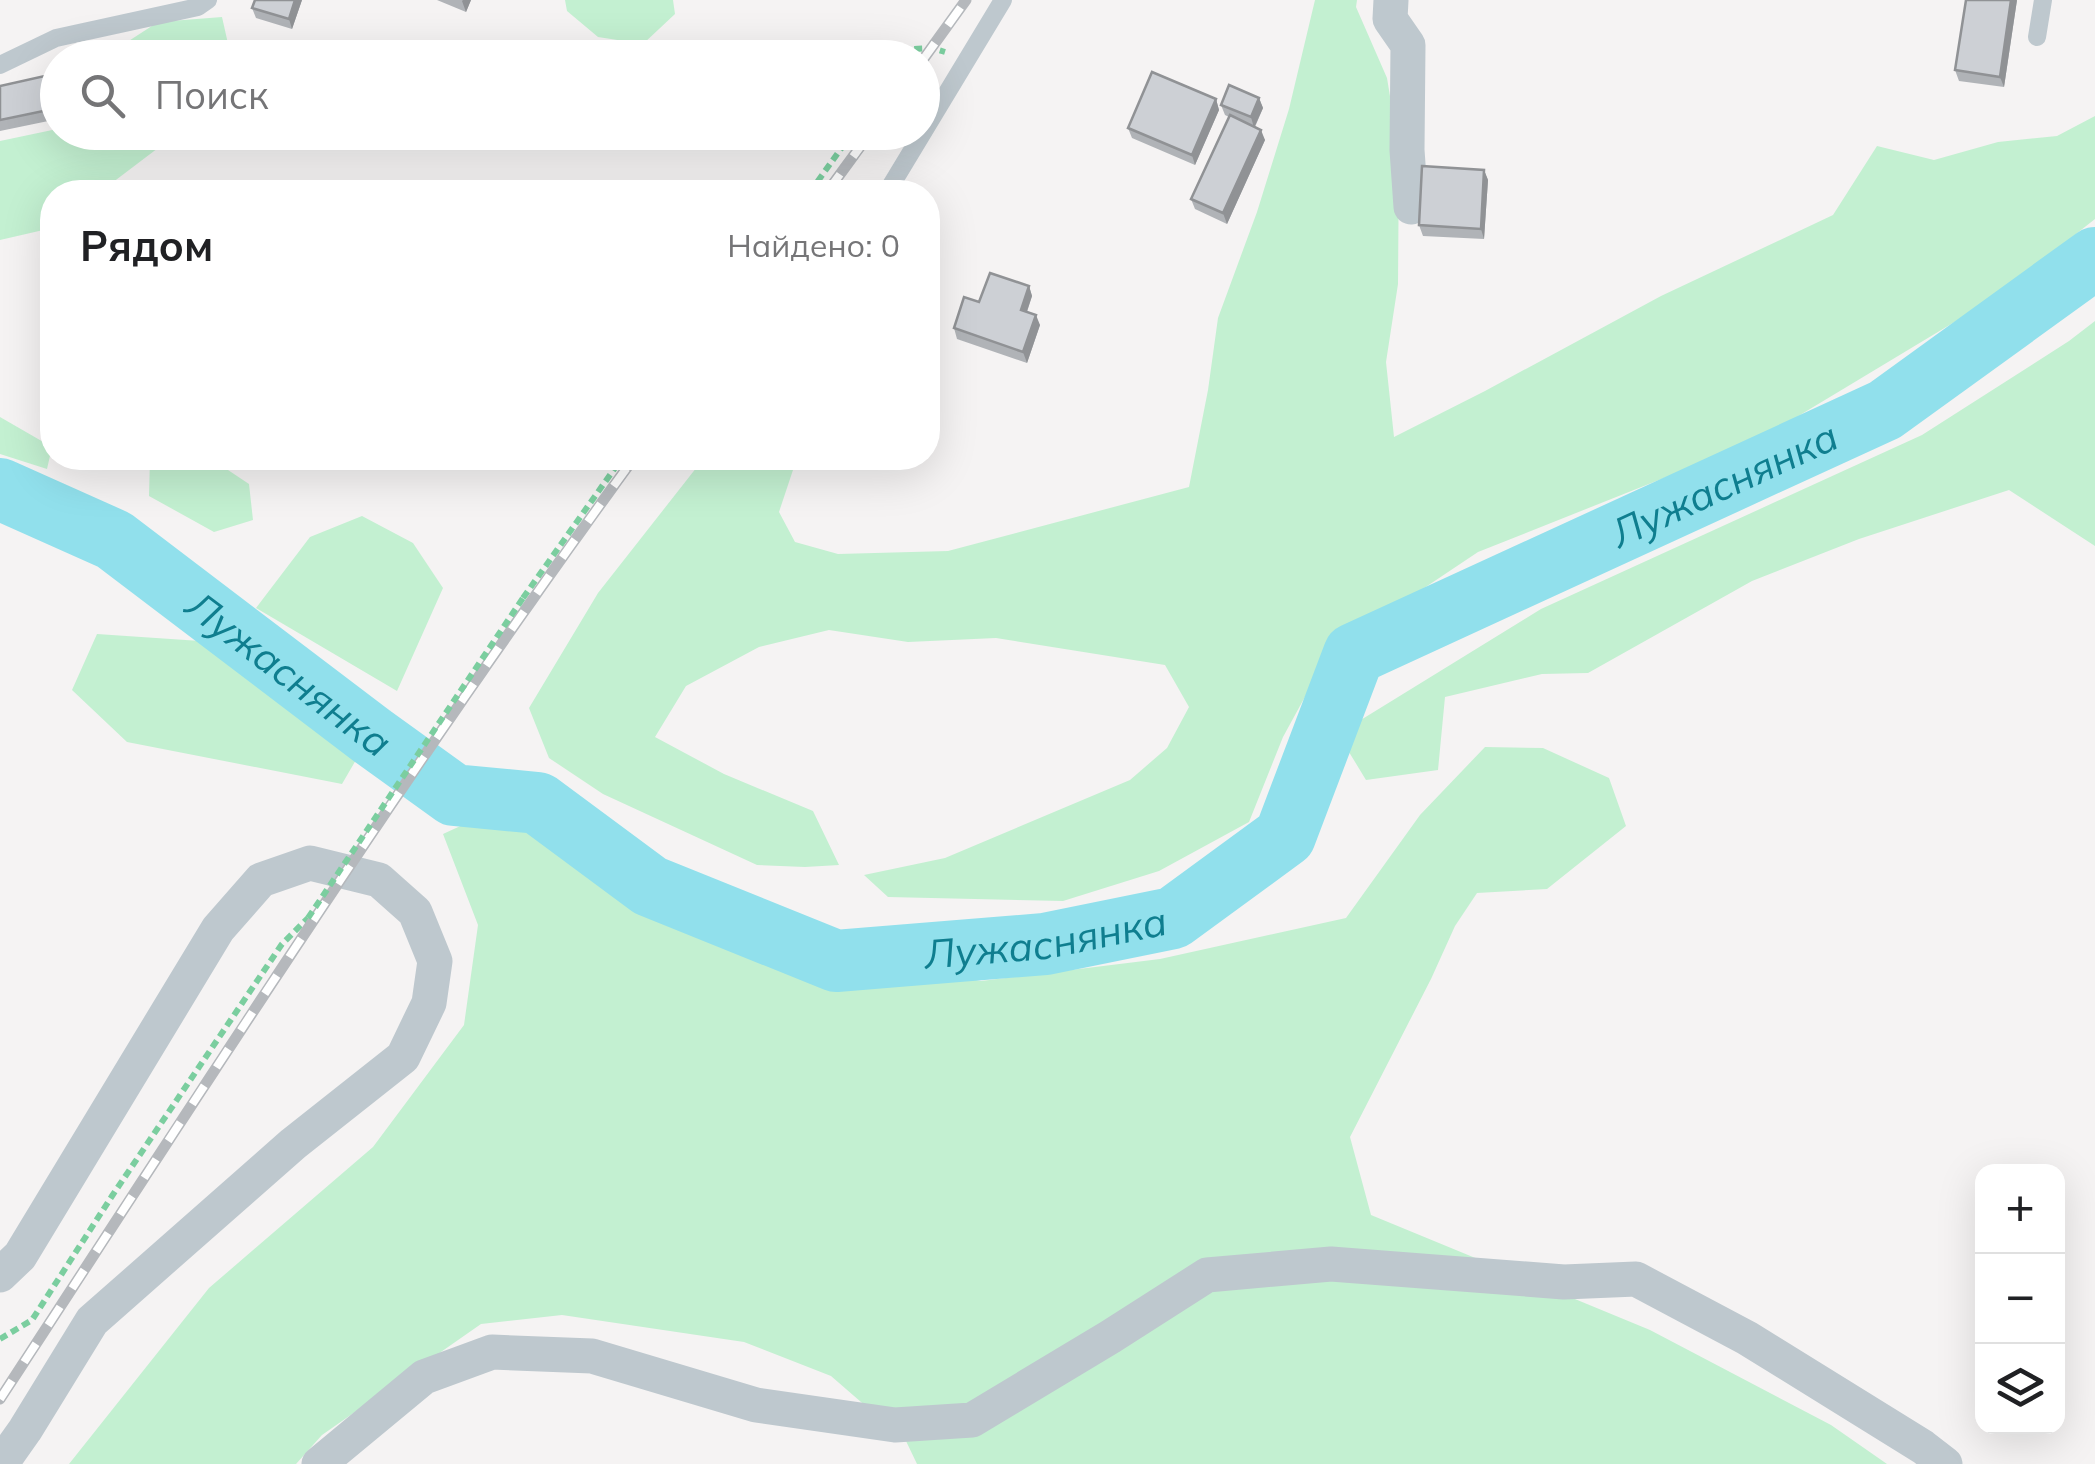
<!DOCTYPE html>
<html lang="ru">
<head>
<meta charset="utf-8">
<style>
  body { margin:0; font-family:Mulish,sans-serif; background:#f2f2f2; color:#202124 }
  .controls { position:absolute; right:30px; bottom:30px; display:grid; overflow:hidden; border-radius:20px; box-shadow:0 10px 40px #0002 }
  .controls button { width:90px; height:90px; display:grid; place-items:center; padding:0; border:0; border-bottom:2px solid #e0e0e0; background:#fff; color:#202124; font:50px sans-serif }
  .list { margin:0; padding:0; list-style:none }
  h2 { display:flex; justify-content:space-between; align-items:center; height:130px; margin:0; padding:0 40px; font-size:42px }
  h2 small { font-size:32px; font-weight:400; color:#757577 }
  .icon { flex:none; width:55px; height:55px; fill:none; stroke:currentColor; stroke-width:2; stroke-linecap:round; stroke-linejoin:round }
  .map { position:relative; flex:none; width:2095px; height:1464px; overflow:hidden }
  .search { position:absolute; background:#fff; box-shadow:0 10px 40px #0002; left:40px; top:40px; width:900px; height:110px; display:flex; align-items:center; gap:25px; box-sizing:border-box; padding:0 35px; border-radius:55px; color:#757577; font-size:38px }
  .panel { position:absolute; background:#fff; box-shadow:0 10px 40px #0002; left:40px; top:180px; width:900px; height:290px; border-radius:40px }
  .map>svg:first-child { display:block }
  .green { fill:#c3f0d1 }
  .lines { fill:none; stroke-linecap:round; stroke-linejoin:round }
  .river { stroke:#91e0ec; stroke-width:62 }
  .path { stroke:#7bce9f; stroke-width:6; stroke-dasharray:8 5; stroke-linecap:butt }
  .lane { stroke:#bec8ce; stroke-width:18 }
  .street { stroke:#bec8ce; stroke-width:35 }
  .rail-casing { stroke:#b5b8bc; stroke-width:11 }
  .rail { stroke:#fff; stroke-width:8; stroke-dasharray:22; stroke-linecap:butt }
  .path-bridge { stroke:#7bce9f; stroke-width:6; stroke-dasharray:8 5; stroke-linecap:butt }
  .wall { fill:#b0b3b7 }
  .shaded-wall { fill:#909295 }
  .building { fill:#cdd0d5; stroke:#909295; stroke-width:2.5 }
  .labels { text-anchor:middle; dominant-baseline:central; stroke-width:9; stroke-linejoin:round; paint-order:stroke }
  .water-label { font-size:40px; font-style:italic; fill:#0f7e8f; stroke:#fff }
</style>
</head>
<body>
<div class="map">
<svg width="2095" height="1464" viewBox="0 0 2095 1464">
  <rect width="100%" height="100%" fill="#f5f3f3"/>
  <path class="green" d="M565,0H673L675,14L643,44L598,37L567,11Z
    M1315,0H1357L1356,7L1387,78L1399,151L1398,284L1386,362L1394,437L1485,391L1661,296L1833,215L1877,146L1934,160L1998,142L2057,136L2095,116V219L1996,297L1757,441L1478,552L1330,651L1283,737L1249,822L1159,871L1063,901L888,897L864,875L945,858L1130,780L1167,748L1189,707L1165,665L996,638L908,642L829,630L759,647L686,686L655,737L724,774L813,811L839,865L805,867L757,865L603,794L549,758L529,708L598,593L704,458H797L779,512L795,542L838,554L948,551L1189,487L1208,390L1218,318L1257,212L1289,109Z
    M222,17L231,57H124L121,46L158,22Z
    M57,129L58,132L173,133L166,142L100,192H52V228L0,240V141Z
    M2095,321V546L2009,490L1859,539L1752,581L1588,673L1542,674L1445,697L1438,770L1366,780L1338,734L1541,609L1922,435L2069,341Z
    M0,417L52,447L47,469L0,454Z
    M150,458H210L249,484L253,520L214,532L149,496Z
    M362,516L413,543L443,588L397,691L256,608L310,537Z
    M97,634L215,642L360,753L342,784L127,742L72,690Z
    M1485,747L1543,748L1609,778L1626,826L1547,889L1477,893L1455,926L1431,979L1350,1137L1371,1215L1650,1330L1831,1425L1887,1464H917L906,1441L831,1376L744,1342L562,1315L481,1324L322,1435L296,1464H69L209,1288L373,1147L464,1025L478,925L443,834L517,800L625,886L738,937L981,981L1160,959L1346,918L1420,815Z"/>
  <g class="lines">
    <path class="river" id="s1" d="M0,489L114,540L372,736L454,795L538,803L650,886L836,961L1045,944L1173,918L1285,836L1354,654L1885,410L2095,258"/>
    <path class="path" d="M906,58L912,49L932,48L945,52
      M810,192L853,132
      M523,598L622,458
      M0,1339L32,1320L112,1196L282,944L308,918"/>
    <path class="lane" d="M2037,37L2043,0
      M0,65L56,38L198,7L208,0
      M887,192L1003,0"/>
    <path class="street" d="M1391,0L1390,19L1408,45L1407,150L1411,207
      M0,1275L20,1256L218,929L261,880L310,863L379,880L415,912L435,961L429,1003L403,1057L293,1144L92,1321L25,1430L1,1464
      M319,1464L424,1377L492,1352L592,1356L756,1405L895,1425L972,1420L1110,1337L1207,1275L1331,1264L1564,1282L1636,1279L1747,1338L1923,1447L1945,1464"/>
    <g class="rail-casing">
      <path id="rail" d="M922,61L966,0
        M827,192L871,132
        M0,1399C207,1082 411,763 634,458"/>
    </g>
    <use href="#rail" class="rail"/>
    <path class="path-bridge" d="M308,918L523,598"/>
  </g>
  <path class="wall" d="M302,0L292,29L256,18L252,8Z
    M437,0H471L466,12Z
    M2017,0L2004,87L1959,81L1955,70Z
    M58,73V119L0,131V86Z
    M1259,98L1263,108L1255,127L1265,140L1227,224L1195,209L1191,199L1229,117L1225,115L1221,105Z
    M1216,99L1219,110L1195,165L1132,138L1128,128Z
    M1484,170L1488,180L1484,239L1423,236L1419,225Z
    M1029,286L1032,296L1027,312L1040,325L1027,363L957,339L954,328Z"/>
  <path class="shaded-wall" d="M295,0H302L292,29L289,19Z
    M463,0H471L466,12L462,1Z
    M2011,0H2017L2004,87L2000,77Z
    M1259,98L1263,108L1254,128L1251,117Z
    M1216,99L1219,110L1195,165L1192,155Z
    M1261,130L1265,140L1227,224L1223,213Z
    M1484,170L1488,180L1484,239L1481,229Z
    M1029,286L1032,296L1024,320L1021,310Z
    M1036,315L1040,325L1027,363L1023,352Z"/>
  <path class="building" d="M255,0H295L289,19L252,8Z
    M1966,0H2011L2000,77L1955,70Z
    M1152,72L1216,99L1192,155L1128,128Z
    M58,73V108L0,120V86Z
    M1229,85L1259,98L1251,117L1221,105Z
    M1230,115L1261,130L1223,213L1191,199Z
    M1422,166L1484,170L1481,229L1419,225Z
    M990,273L1029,286L1021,310L1036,315L1023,352L954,328L964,297L979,302Z"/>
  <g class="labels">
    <g class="water-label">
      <text stroke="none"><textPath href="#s1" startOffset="2055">Лужаснянка</textPath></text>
      <text stroke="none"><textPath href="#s1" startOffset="345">Лужаснянка</textPath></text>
      <text stroke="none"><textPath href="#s1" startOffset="1185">Лужаснянка</textPath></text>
    </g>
  </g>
</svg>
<div class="controls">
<button>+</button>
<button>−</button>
<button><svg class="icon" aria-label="layers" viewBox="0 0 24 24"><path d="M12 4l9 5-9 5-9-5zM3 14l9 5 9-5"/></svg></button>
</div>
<div class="search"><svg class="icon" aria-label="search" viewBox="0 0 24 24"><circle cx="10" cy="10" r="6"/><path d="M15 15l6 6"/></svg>Поиск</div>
<section class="panel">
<h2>Рядом<small>Найдено: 0</small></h2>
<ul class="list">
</ul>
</section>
</div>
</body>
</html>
